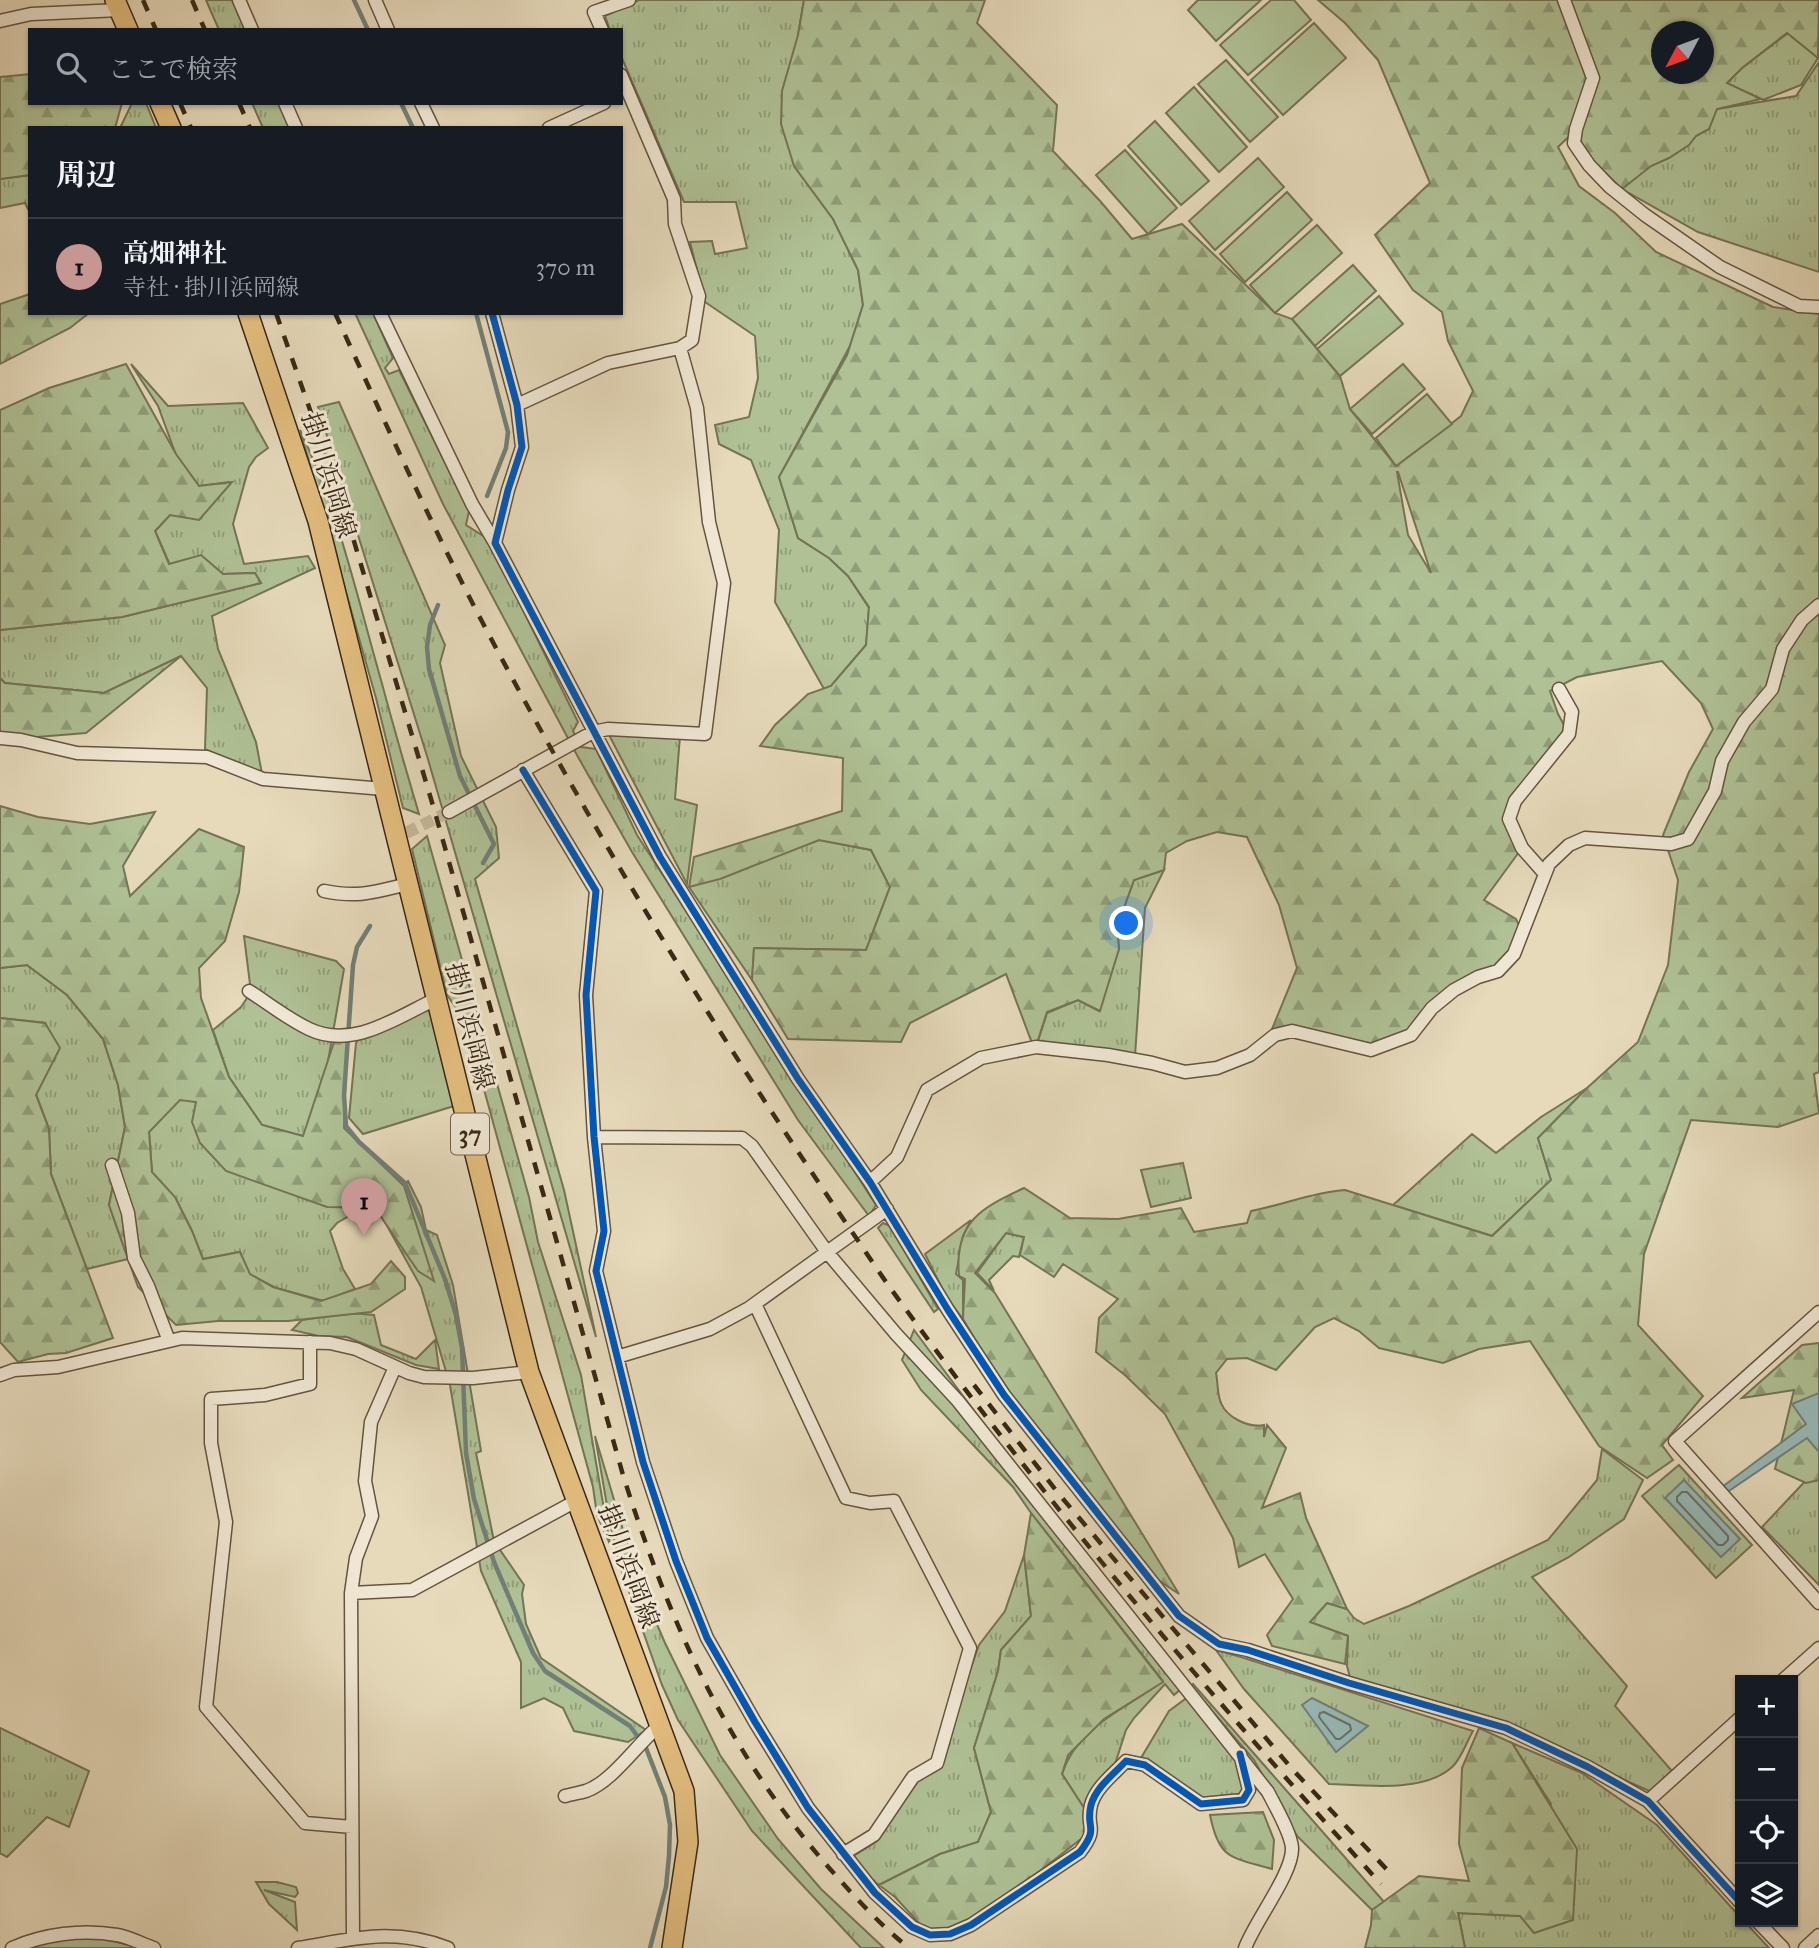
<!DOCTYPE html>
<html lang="ja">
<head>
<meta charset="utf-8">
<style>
  body { margin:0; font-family:"IM FELL Great Primer","Noto Serif JP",serif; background:#20242c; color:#f1f3f6 }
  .controls { position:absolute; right:21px; bottom:21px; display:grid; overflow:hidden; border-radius:0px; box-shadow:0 2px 5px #0004 }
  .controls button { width:63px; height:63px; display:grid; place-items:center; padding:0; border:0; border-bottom:2px solid #363941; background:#171b24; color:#f1f3f6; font:35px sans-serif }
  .compass { position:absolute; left:1651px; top:21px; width:63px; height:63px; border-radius:50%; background:#171b24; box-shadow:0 2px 5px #0004; rotate:229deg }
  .you { position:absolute; left:1127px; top:924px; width:24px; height:24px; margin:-18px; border:5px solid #fff; border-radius:50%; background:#1a73e8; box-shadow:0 0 0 10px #1a73e833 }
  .badge { display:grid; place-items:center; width:46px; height:46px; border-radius:50%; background:#c59692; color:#111; font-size:23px; font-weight:700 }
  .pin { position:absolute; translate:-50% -58px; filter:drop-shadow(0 2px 4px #0008) }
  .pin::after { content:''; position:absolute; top:37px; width:24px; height:21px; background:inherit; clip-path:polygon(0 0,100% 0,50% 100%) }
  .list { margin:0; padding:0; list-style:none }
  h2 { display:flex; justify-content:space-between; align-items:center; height:91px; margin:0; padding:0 28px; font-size:30px }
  h2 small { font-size:23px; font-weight:400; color:#9ea1a6 }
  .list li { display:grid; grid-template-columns:46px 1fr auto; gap:21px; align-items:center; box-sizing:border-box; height:98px; padding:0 28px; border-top:2px solid #363941 }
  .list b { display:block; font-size:26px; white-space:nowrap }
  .list p { margin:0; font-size:23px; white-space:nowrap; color:#9ea1a6 }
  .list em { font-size:23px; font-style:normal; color:#9ea1a6 }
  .icon { flex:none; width:38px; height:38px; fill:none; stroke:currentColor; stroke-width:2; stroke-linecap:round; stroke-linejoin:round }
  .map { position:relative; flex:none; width:1819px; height:1948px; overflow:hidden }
  .search { position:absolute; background:#171b24; box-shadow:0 2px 5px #0004; left:28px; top:28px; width:595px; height:77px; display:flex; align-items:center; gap:18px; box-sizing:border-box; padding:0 24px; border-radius:0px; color:#9ea1a6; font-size:26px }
  .panel { position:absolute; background:#171b24; box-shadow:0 2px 5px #0004; left:28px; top:126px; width:595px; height:189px; border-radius:0px }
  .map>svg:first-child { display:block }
  .grass { fill:url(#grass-tufts); stroke:#747456; stroke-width:2 }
  .forest { fill:url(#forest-firs); stroke:#747456; stroke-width:2; fill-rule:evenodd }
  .pitch { fill:#afc195; stroke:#747456; stroke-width:2 }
  .water { fill:#97b9b7; stroke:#727f77; stroke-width:2 }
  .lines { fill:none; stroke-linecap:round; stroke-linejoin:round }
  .shore { stroke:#687066; stroke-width:2 }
  .stream { stroke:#727f77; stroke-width:4.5 }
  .minor-tunnel { stroke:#c4b69a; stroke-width:12; stroke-dasharray:12 6; stroke-linecap:butt }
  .minor-casing { stroke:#65543f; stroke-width:15 }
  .primary-casing { stroke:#3a2816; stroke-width:22 }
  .minor { stroke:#efe7d3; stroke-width:12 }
  .primary { stroke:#e3bd7e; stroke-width:19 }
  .rail { stroke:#3a2816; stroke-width:4.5; stroke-dasharray:12 12; stroke-linecap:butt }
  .cycleway-casing { stroke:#efe7d3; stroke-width:11 }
  .cycleway { stroke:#0057b8; stroke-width:7 }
  .labels { text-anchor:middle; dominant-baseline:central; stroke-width:6; stroke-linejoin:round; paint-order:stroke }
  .shield { fill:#efe7d3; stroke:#70614f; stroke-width:2 }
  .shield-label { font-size:24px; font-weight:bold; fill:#3a2816 }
  .street-label { font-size:26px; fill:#3a2816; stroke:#efe7d3 }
</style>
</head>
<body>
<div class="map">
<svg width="1819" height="1948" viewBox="0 0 1819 1948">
  <defs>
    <pattern id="grass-tufts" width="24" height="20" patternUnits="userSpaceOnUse" patternTransform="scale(1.75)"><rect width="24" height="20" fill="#afc195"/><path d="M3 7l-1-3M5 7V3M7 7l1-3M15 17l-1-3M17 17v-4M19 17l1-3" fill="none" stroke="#8f9d79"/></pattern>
    <pattern id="forest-firs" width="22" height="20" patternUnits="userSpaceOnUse" patternTransform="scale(1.75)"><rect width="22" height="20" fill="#afc195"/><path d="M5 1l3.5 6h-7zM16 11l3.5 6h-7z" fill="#8f9d79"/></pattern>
  </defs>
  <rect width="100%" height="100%" fill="#e6dabb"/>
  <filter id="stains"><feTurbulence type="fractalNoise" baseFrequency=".00286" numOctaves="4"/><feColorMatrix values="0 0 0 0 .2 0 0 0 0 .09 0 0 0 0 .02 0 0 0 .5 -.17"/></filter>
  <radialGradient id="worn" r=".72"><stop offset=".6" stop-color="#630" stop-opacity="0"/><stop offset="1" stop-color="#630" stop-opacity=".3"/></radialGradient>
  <path class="grass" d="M206,0H232L245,30H219Z
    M639,0H804L798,35L794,166L833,219L858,270L863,305L850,346L779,477L798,538L829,558L848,576L869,608L866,645L831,686L824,689L775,602L779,530L751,460L719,444L715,425L749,417L758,378L755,336L705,302L690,242L712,241L715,254L747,248L736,202H684L621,56V30H610L605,16Z
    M1788,33L1818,58L1801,85L1763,100L1726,84L1742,68Z
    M1819,62V272L1698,232L1622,189L1717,109L1796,96Z
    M132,103H146L156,128H120Z
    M252,103H279L291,128H263Z
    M30,175V213L25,203L0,208V179Z
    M355,313H373L393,358L385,368L389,374L399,370L469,511L466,525L488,539L578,722L573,731L581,747L596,749L637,835L876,1205L869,1216L798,1120L632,852L578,757L443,504Z
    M131,364L168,406L243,403L268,448L256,457L249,467L233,524L244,564L308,556L315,568L212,616L218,649L256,742L263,779L205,749L207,688L181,656L104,693L5,683L0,678V630L122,617L261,583L255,573L223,574L201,556L170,565L155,531L170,515L230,482L199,486L176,455L158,406Z
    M339,402L445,645L440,663L461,756L496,827L499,858L475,879L564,1190L596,1337L427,756L318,407Z
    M300,430C338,510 357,596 381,680C393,725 406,770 419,814L403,808L376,698Z
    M609,735L680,736L675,799L697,805L687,884Z
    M427,836L529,1197L538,1242L581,1375L610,1544L597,1515L593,1487L465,1020L447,995L412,849Z
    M819,840L871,850L890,887L866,950L754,948L752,980L689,887Z
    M1164,870L1145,908L1135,1056L1036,1047L1047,1013L1078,1000L1099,1011L1119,949L1117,927L1134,880Z
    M244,936L336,961L344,969L318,1119L303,1136L262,1125L229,1077L213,1030L241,1007L251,992Z
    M27,965L67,995L103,1039L118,1085L125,1127L109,1205L128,1259L87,1269L51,1174L49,1129L36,1094L45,1023L0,1018V968Z
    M431,1009L454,1106L363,1134L349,1118L356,1043L363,1033Z
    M1587,1088L1538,1138L1551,1180L1492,1236L1393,1205L1472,1134L1496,1153L1541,1117Z
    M180,1098L196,1102L326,1205L361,1209L337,1223L330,1231L343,1269L355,1289L324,1301L276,1288L249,1274L240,1252L203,1259L192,1231L176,1199L152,1173L149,1132Z
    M1183,1163L1191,1198L1151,1207L1141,1170Z
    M408,1181L421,1207L426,1230L437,1235L453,1285L481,1451L476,1453L494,1541L524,1585L522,1594L526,1624L541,1658L646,1730L628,1742L574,1731L563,1708L544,1698L521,1708V1662L481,1571L450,1385L421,1287L376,1206Z
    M971,1220L963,1236L956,1274L963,1280V1319L947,1298L925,1254Z
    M883,1223L890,1226L938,1309L934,1312L878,1228Z
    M1006,1233L1024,1237L1019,1257L1013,1256L989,1280L994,1291L977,1273Z
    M350,1313L374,1315L381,1345L416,1359L435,1340L439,1369L416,1365L347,1337L319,1336L292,1330L302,1320Z
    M914,1330L1181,1689L1174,1695L1165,1684L1134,1718L1126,1730L1116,1761L1101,1787L1084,1808L1062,1774C1077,1726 1126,1709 1163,1681L1031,1513L1013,1487L921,1390L902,1360Z
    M595,1436L638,1580L665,1643L720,1755L778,1839L821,1889L884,1948H861L752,1831L678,1720L662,1685L620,1566L610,1523Z
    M1602,1449L1643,1480L1624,1519L1569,1557L1532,1577L1627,1686L1615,1706L1672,1771L1656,1794L1482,1716L1350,1677L1347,1666L1348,1636L1310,1622L1327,1603L1347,1609L1354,1618L1364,1624L1409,1606L1548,1540L1597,1480Z
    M1679,1465L1752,1545L1716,1578L1642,1496Z
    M1809,1477L1819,1478V1585L1762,1527Z
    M1024,1555L1031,1616L1001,1650L998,1671L974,1748L991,1812L978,1842L940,1854L879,1885L847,1860L877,1841L913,1777L937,1763L979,1645L1005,1611Z
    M1216,1650L1241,1657L1473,1731C1467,1741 1461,1760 1451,1768C1422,1793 1365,1785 1329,1784L1244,1689Z
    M1193,1684L1385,1903L1372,1910L1297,1836L1254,1760L1191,1686Z
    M1192,1694L1240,1754L1249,1790L1238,1800L1201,1804L1138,1763L1169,1711Z
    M0,1728L89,1771L69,1827L47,1817L7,1857L0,1853Z
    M1512,1743L1582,1773L1657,1825L1740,1917V1922H1745L1769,1948H1465L1458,1913L1520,1916L1551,1804Z
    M256,1882H277L296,1887L298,1893L295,1897L264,1890L295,1902L297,1930L269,1904Z
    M86,1935L143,1948H17Z"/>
  <path class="forest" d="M804,0H985L977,23L1057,105L1053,151L1101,202L1132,239L1182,224L1275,313L1292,319L1340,376L1350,409L1396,466L1461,416L1473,391L1448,341L1442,312L1413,290L1375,235L1430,183L1378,60L1345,23L1318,0H1819L1818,58L1787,33L1742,68L1727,83L1761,99L1717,109L1709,129L1696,136L1689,145L1669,158L1651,166L1622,189L1587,155L1576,130L1558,147L1579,186L1615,213L1656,252L1773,307L1819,314V1072L1814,1074L1819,1113L1778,1127L1691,1120L1644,1254L1638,1325L1703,1396L1662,1445L1673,1460L1647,1478L1599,1446L1530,1341L1479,1349L1443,1363L1379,1348L1359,1331L1334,1318L1315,1327L1276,1370L1247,1358L1227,1359L1216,1373C1218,1382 1217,1394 1221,1403C1227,1418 1249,1428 1264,1425V1437L1267,1425L1286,1448L1262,1508L1300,1493L1306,1518L1347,1609L1327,1603L1310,1622L1348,1636L1345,1664L1272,1646L1267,1635L1293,1599L1265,1554L1239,1567L1233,1538L1165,1414L1126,1376L1096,1352L1099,1318L1118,1299L1063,1264L1054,1277L1020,1255L1024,1237L1006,1233L975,1273L995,1293L1179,1594L1155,1578L998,1378L963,1319L965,1279L959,1276C954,1222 981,1208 1024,1188L1070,1218L1118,1219L1181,1208L1194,1232L1247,1223L1251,1211C1283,1205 1313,1192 1345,1190L1492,1236L1551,1180L1538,1138L1587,1088L1638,1042L1668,965L1678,880L1663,835L1689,772L1713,729L1701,703L1662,661L1577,677L1550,691L1558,714L1569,734L1509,819L1522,848L1484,900L1516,919L1522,932L1498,971L1454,990L1411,1035L1371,1050L1270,1034L1297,968L1279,905L1247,837L1217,832L1187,841L1166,853L1164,870L1134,880L1117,927L1119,949L1100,1011L1078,1000L1047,1012L1037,1043H1032L1006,974L910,1023L901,1042L788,1039L752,980L754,948L866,950L890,887L871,850L819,840L720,879L689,887L694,857L842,811L843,758L760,746L775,725L808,694L831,686L866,645L869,607L848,576L829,558L798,538L779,477L847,355L863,305L858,270L833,219L794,166L781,124L782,91L798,35ZM1661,32H1703V74H1661ZM1397,472H1398L1431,573L1408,535Z
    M30,74V103H122L115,128H30V175L0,179V77Z
    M30,294V313H89L70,328L0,364V304Z
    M126,364L176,454L199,486L232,482L199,520L170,515L155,531L169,564L201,555L223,574L255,573L261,583L122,617L0,630V410L49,388Z
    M181,656L86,733L0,740V678L5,683L104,693Z
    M0,806L38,817L90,824L155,812L123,866L130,896L199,829L244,847L239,892L225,941L199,968L201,998L229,1077L262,1125L303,1136L335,1039H347L344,1128L404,1186L434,1281L418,1271L375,1208L327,1207L226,1171L200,1143L192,1122L196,1102L180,1100L149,1132L152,1172L175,1197L192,1231L203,1259L240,1252L250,1274L273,1287L321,1301L371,1284L391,1261L405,1277V1289L371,1312L288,1321H218L176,1325L138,1287L109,1205L125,1127L118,1085L103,1039L67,995L27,965L0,968Z
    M0,1018L45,1023L60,1048L36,1095L49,1129L51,1174L113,1338L66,1353L48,1354L18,1362L0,1342Z
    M1819,1343V1480L1806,1483L1775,1469L1794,1390L1742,1398L1802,1345Z
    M1031,1513L1163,1682L1104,1719L1068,1755L1062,1774L1084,1808L1086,1835L971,1925L930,1935L895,1897L879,1885L940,1854L978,1842L991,1812L974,1748L998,1671L1001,1650L1031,1616L1024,1555Z
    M1479,1728L1512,1743L1577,1849L1573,1920L1534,1933L1520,1916L1458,1913L1465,1948H1365L1371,1925L1372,1910L1419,1876L1469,1881L1459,1844L1462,1768Z
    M1263,1812L1274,1840L1272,1869C1231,1857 1219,1860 1210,1815Z"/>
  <path class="pitch" d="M1198,0H1261L1216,41L1188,10Z
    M1271,0H1294L1311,20L1248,75L1220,45Z
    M1314,23L1346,58L1283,115L1251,80Z
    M1226,60L1278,117L1250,142L1198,84Z
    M1194,87L1247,147L1219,172L1166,113Z
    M1155,121L1209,181L1181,205L1128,146Z
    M1125,150L1177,208L1148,234L1096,175Z
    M1258,158L1284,187L1215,250L1189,221Z
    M1287,192L1312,220L1245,282L1220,254Z
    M1317,225L1342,253L1275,313L1250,285Z
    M1353,265L1376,291L1315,346L1292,319Z
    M1379,296L1403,324L1340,376L1317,349Z
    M1403,364L1425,389L1372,434L1350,409Z
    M1427,394L1452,424L1396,466L1376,438Z"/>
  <path class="water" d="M1819,1393V1452L1807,1438L1723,1495L1718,1490L1806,1424L1792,1404Z
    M1684,1480L1740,1539L1721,1557L1665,1498Z
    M1312,1698L1368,1726L1336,1752L1302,1705Z"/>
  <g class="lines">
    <path class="shore" d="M1682,1492H1687L1728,1536V1540L1723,1545H1718L1677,1501V1497Z
      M1324,1712L1350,1725L1351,1730L1340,1739H1336L1319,1717L1320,1713Z"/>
    <path class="stream" d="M354,0L368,30
      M401,103L413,128
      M476,313L508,432L506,448L487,496
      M438,605L430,625L427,647L429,669L460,776L494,844L483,863
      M370,926L357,947L353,965L344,1095L346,1126L359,1142L405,1183L445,1279L456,1315L462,1348L466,1453L474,1499L494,1562L533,1653L545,1671L630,1726L646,1748L665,1797L670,1825L669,1856L666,1887L650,1948"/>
    <path class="minor-tunnel" d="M406,833L449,812"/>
    <g class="minor-casing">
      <path id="minor" d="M239,0L252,30
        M375,0L388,30
        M1564,0L1593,78L1576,129L1574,143L1589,165L1610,187L1645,215L1720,267L1799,306L1819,307
        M0,21L31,14L120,10
        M602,30L594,12L629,0
        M285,103L296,128
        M421,103L433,128
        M549,128L604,103
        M380,313L472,504L495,543
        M492,313L517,405L522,447L508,490L495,543L660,857L798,1079L870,1182L948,1310L1004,1395L1179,1616L1219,1644L1248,1650L1349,1683L1506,1728L1588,1767L1648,1801L1740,1902
        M517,405L608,363L680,348L692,340L699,296L675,224L674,199L621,75
        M0,738L21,740L77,753L207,757L263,779L384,789
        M523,770L596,891L586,995L594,1137L604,1231L596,1271L643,1462L676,1561L707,1638L755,1722L808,1808L875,1893L912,1927L930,1935L950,1934L971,1925L1080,1852C1100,1826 1085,1829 1091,1805C1096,1787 1114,1774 1126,1761L1145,1765L1201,1804L1243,1800L1249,1790L1240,1754
        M449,812L593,732L608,729L705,734L724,583L709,522L697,408L680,348
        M1545,874L1522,848L1509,819L1515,801L1569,734L1572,712L1559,689
        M324,891C359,898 374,892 408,884
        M249,991C269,1004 288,1019 309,1029C353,1050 397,1017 436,999
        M594,1137L742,1138L752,1146L827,1252L896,1334L958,1401L1268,1792C1275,1806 1291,1833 1292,1848C1293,1873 1255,1921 1245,1948
        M112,1165L128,1213L134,1258L148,1286L169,1341
        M870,1182L897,1157L927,1090L981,1058L1036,1047L1108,1055L1152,1063L1185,1072L1217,1068L1250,1055L1275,1035L1292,1031L1371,1050L1411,1035L1432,1008L1454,990L1478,977L1498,971L1514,954L1549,864L1569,845L1585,838L1671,844L1688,839L1715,791L1722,761L1744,722L1772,689L1783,649L1802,620L1819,605
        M755,1304L846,1498L870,1503L894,1501L970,1648L937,1763L913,1777L874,1835L843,1854
        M1819,1312L1675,1441L1819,1603
        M310,1342V1384L265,1395L211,1399V1443L226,1522L206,1707L305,1823L352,1827
        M617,1357L710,1329L749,1308L887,1209
        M0,1375L14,1370L58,1367L182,1338L330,1343L356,1349L409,1373L424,1377L473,1378L529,1372
        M351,1593L412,1590L576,1501
        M1783,1680L1819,1648
        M565,1796C572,1794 579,1793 586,1791C612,1782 637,1744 659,1726
        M1648,1801L1740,1718
        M1758,1922L1783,1948
        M353,1939L351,1593L356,1558L372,1516L365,1481L371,1422L395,1367
        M12,1948C44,1934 82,1929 117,1935C129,1937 142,1944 154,1948
        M298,1948C354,1939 393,1927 448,1948
        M1805,1948L1819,1935"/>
    </g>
    <g class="primary-casing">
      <path id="primary" d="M115,0L128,30
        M160,103L171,128
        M248,313L318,521L529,1372L684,1791L688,1842L672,1948"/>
    </g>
    <use href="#minor" class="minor"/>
    <use href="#primary" class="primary"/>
    <path class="rail" d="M143,0L156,30
      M192,0L205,30
      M180,103L191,128
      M239,103L250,128
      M276,313L342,501L434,809L623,1475C670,1624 726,1750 830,1869C855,1897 880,1925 909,1948
      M335,313C384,420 432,527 487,631C596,837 717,1034 848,1226C866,1252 883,1279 902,1304C1049,1507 1213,1699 1381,1884
      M974,1385L1058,1493L1293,1770L1392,1875"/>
    <g class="cycleway-casing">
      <path id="cycleway" d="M492,313L517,405L522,447L508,490L495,543L660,857L798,1079L870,1182L948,1310L1004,1395L1179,1616L1219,1644L1248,1650L1349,1683L1506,1728L1588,1767L1648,1801L1740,1902
        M523,770L596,891L586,995L594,1137L604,1231L596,1271L643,1462L676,1561L707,1638L755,1722L808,1808L875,1893L912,1927L930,1935L950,1934L971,1925L1080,1852C1100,1826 1085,1829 1091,1805C1096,1787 1114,1774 1126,1761L1145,1765L1201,1804L1243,1800L1249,1790L1240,1754"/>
    </g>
    <use href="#cycleway" class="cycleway"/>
  </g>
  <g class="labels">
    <rect class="shield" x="451" y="1113.5" width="38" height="41" rx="5"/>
    <g class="shield-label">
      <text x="470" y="1134">37</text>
    </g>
    <g class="street-label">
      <text transform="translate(329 475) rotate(73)">掛川浜岡線</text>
      <text transform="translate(470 1026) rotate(76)">掛川浜岡線</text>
      <text transform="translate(629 1566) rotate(70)">掛川浜岡線</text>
    </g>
  </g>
  <rect width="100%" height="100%" filter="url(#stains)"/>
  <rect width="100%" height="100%" fill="url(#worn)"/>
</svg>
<div class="controls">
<button>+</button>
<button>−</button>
<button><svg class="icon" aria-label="locate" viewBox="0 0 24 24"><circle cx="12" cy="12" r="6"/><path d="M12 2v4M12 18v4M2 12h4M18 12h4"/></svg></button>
<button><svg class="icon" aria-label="layers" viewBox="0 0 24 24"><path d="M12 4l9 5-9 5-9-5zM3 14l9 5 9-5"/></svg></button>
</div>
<svg class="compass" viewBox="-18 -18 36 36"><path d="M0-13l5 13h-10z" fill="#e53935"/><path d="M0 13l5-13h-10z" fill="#9ea1a6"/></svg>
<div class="you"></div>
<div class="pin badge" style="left:364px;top:1236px">1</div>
<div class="search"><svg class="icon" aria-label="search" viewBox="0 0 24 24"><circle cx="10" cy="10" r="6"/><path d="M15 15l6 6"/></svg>ここで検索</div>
<section class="panel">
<h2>周辺<small></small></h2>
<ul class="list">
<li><span class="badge">1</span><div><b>高畑神社</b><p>寺社 · 掛川浜岡線</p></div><em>370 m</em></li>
</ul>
</section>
</div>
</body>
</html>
